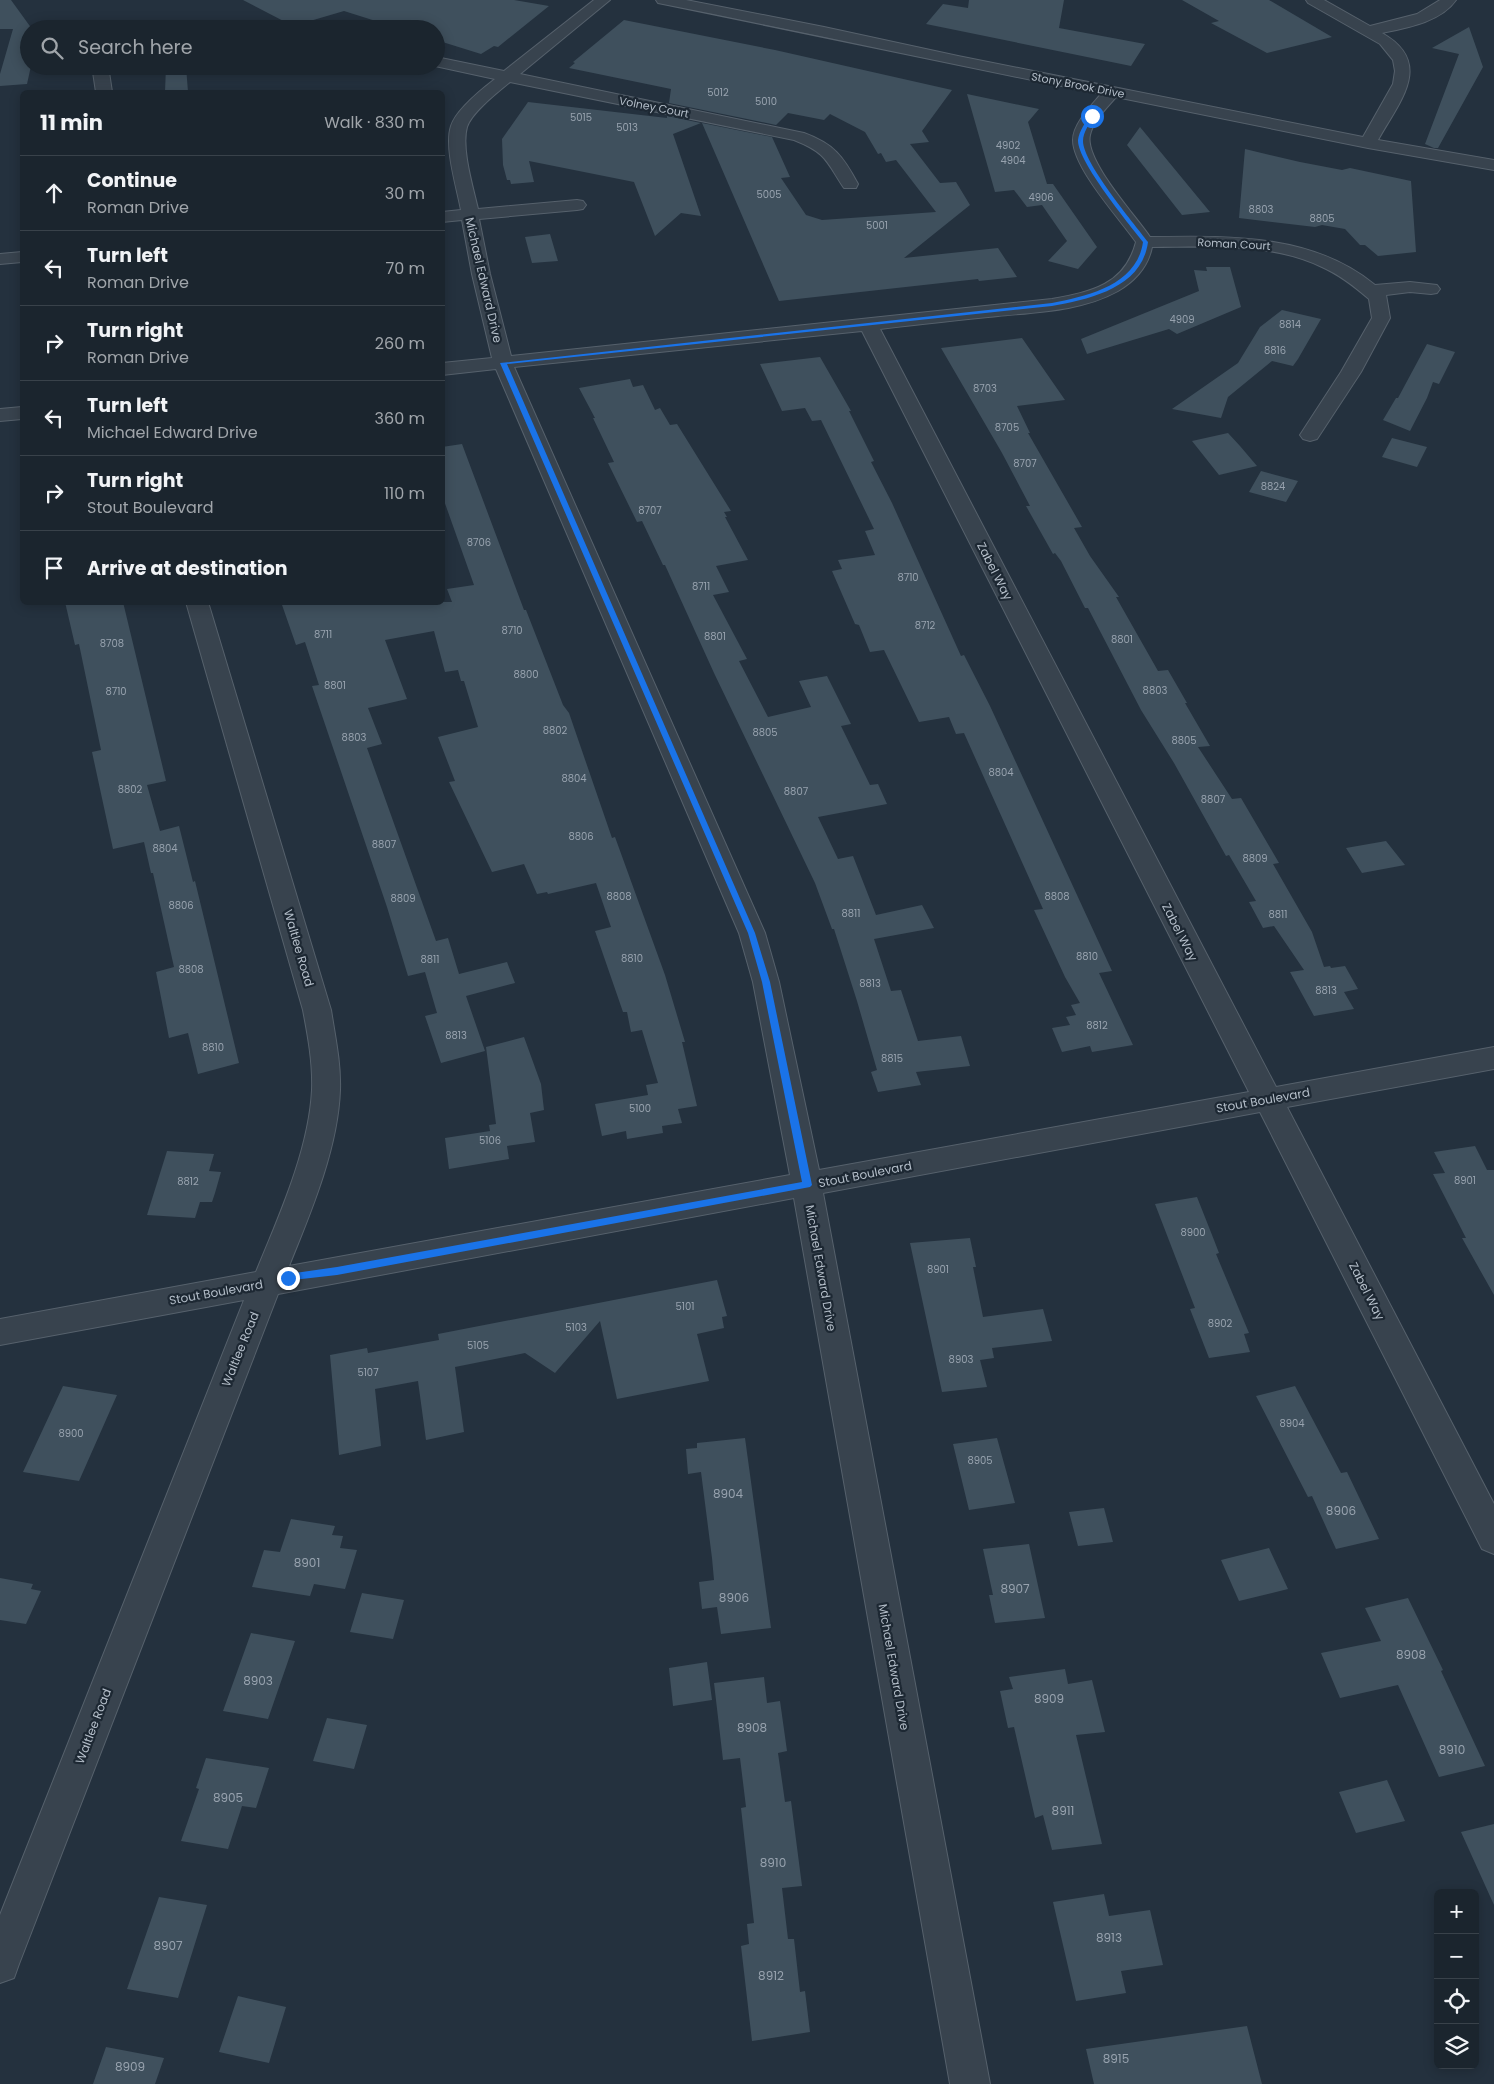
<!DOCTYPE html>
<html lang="en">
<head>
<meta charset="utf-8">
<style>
  body { margin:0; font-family:Poppins,sans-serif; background:#242d36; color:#f1f3f6 }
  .controls { position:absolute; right:15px; bottom:15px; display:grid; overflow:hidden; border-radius:8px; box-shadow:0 2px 12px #0003 }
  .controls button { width:45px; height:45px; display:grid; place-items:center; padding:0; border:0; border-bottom:1px solid #39424a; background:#1b252e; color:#f1f3f6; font:25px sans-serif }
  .stop { position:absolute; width:15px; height:15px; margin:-11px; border:4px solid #1a73e8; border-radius:50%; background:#fff }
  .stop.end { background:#1a73e8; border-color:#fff; box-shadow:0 1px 5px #0008 }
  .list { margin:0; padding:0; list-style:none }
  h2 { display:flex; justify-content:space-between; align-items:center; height:65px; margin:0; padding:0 20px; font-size:21px }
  h2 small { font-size:16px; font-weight:400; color:#a0a5aa }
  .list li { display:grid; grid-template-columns:32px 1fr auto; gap:15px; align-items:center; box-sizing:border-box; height:75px; padding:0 20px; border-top:1px solid #39424a }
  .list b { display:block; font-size:19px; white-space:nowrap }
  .list p { margin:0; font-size:16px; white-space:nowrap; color:#a0a5aa }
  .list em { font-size:16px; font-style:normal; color:#a0a5aa }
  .icon { flex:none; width:28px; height:28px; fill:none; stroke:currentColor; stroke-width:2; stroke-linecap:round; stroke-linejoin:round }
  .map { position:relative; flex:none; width:1494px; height:2084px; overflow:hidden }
  .search { position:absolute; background:#1b252e; box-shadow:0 2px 12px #0003; left:20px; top:20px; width:425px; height:55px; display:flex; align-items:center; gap:12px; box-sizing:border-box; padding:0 18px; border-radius:28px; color:#a0a5aa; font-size:19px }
  .panel { position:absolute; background:#1b252e; box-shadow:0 2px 12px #0003; left:20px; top:90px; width:425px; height:515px; border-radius:8px }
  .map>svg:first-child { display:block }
  .building { fill:#3f505d }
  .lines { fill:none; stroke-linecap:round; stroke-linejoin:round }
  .minor-casing { stroke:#56616c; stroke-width:2 }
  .minor { fill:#38434e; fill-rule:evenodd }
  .route { fill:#1a73e8 }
  .labels { text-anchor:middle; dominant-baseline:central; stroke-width:4.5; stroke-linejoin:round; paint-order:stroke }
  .number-label { font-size:10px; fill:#97a2ae }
  .far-street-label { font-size:11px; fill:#b4bec9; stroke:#1d2833 }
  .street-label { font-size:12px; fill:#b4bec9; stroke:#1d2833 }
  .near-number-label { font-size:12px; fill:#97a2ae }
</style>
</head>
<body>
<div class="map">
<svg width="1494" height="2084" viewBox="0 0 1494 2084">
  <rect width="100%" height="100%" fill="#24313e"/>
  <path class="building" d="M0,0H11L32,29H29V66H31L27,84L0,86V74L13,29H0Z
    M243,0H514L549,6L498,47L494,46L481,54L436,40V29H401L344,11L293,26Z
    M969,0H1064L1059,28L1145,44L1131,66L926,24L943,4L968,8Z
    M1182,0H1269L1332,37L1267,53L1211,23L1219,21Z
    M624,20L775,50L952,90L922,131L929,142L910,144L940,183L956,182L970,205L904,258L998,248L1017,277L979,281L978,279L779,301L702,123L772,137L790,177L781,178L806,215L822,220L936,212L896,160L886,162L881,153L878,154L865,132L830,114L824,120L788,113L776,125L669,103L671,89L569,68L575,63L573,62Z
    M1469,27L1483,67L1438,148H1434L1425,144L1459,54L1432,48Z
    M166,66H186L188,92H165Z
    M967,94L1039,109L1028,122L1047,184H1053L1097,247L1078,269L1048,261L1067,241L1042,205L1027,207L1014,190L995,192Z
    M528,102L667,118V116L701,123L673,134L701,216L681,213L655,236L634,182L529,161L534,182L511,184L510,180H507L503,165L502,139Z
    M1140,127L1210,212L1182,215L1127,145Z
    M1245,149L1300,162L1342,170L1350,168L1411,181L1416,252L1378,256L1365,245H1360L1345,229L1322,225L1315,227L1239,218Z
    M550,234L558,261L532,263L525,237Z
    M1206,267H1230L1241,307L1177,334L1169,329L1087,354L1081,339L1199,291L1194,270L1207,271Z
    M1282,310L1321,319L1298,359L1293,366L1272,361L1228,397L1221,418L1172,409L1238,363L1260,327Z
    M1022,338L1065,400L1017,406L1030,433H1028L1082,527L1074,528L1090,556L1119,597H1116L1158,671L1168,670L1187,703H1185L1210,746L1198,747L1232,799L1241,798L1279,863L1273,864L1312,932L1324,967L1330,966L1331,968L1345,966L1358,989L1344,992L1354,1009L1314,1016L1290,972L1304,970L1274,926L1263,928L1249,902L1256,901L1229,855L1226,856L1174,763L1141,710L1088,608H1085L1061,561L1055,553L1053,554L1026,506H1030L1002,453L941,348Z
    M1427,344L1455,352L1439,384L1433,382L1427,398L1410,431L1383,420L1396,398H1398Z
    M820,357L851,411H849L874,461L871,462L892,503L961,656L964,655L990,706L1112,971L1099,973L1133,1045L1092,1052L1090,1046L1062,1052L1052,1028L1070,1025L1066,1017L1076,1015L1071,1005L1080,1003L1065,977L1034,910L1043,909L964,733L956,734L949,717L919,722L884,650L870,652L859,625L855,624L832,571L842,569L838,560L875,555L865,531L874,529L821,420L812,421L805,408L782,411L760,364Z
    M630,379L633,387L643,385L655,410L660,408L670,425L677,424L731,511L724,512L727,517H725L748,560L716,566L729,592L713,595L747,659L739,661L768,717L811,707L799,681L827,676L851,724L841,726L870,785L878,784L887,804L818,817L838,859L853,856L876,915L922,905L934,928L874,939L891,991L901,990L918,1041L961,1036L970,1066L916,1072L921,1085L878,1092L871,1072L877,1070L857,1001L834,929H832L815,883L714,673L665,565H663L642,521L637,522L608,463L614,462L593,418H595L579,388Z
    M1228,433L1240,446L1257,466L1219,475L1192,441Z
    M1392,438L1427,447L1417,467L1382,457Z
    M462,444L524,610H526L563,705L569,713L612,838L615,837L665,975L685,1042H682L697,1106L678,1109L682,1123L662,1126L663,1133L627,1139L626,1131L602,1136L595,1104L648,1095L646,1085L658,1083L642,1030L631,1032L627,1012H623L595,931L611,927L596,883L548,894L547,892L537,894L524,864L492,872L449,782L455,781L438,737L478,727L464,681H461L458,670L445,672L434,631L385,640L407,699L368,708L382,744L367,748L436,941L448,938L459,974L507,962L515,983L466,996L485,1051L441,1063L425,1016L437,1013L425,972L408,976L387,907L312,686L319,685L305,642L296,645L281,602H452L447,589L474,585L442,495V447Z
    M1261,471L1298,481L1286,502L1249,492Z
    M65,602H123L166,781L147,785L160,831L179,826L193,882L195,881L239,1063L198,1074L188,1033L169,1038L156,972L174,967L153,873H151L144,842L113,849L92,752L101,750L79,644L75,645Z
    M1386,841L1405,865L1362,873L1346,848Z
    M524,1037L541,1084L544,1110L530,1113L535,1142L507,1146L509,1159L449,1169L445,1138L490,1131L489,1125L496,1124L486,1047Z
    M1475,1146L1487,1170H1494V1295L1462,1238H1466L1433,1174L1445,1173L1434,1152Z
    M167,1151L214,1154L209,1171L221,1172L215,1193L212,1202H200L195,1218L147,1215Z
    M1197,1197L1214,1240L1219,1253L1216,1254L1249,1333L1244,1334L1250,1352L1209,1358L1190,1309L1195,1308L1155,1204Z
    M970,1238L976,1267H973L983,1317L1043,1309L1052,1341L992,1348L994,1358L980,1360L987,1387L942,1392L910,1243Z
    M717,1280L727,1316L722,1317L724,1328L697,1334L709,1381L617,1399L600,1321L555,1373L525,1353L455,1367L464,1432L426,1440L418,1381L375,1389L381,1446L339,1455L330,1355L367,1348L368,1353L439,1340L438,1334Z
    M63,1386L117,1395L79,1481L23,1472Z
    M1295,1386L1341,1473L1347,1472L1379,1539L1336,1549L1312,1496L1308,1497L1256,1396Z
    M745,1438L771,1628L721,1634L717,1607L702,1609L699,1582L714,1580L712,1558L701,1472L688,1474L686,1449L697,1448V1443Z
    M997,1438L1015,1503L969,1510L953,1444Z
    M1104,1508L1113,1542L1078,1546L1069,1512Z
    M291,1519L335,1526L332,1535L343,1536L340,1548L357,1550L345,1589L314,1584L310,1596L252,1587L264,1550L280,1552Z
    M1029,1544L1045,1618L995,1623L989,1595H993L983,1549Z
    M1269,1548L1288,1589L1239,1601L1221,1560Z
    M0,1578L33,1584L31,1589L41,1591L26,1624L0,1620Z
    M362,1593L404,1600L393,1639L350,1632Z
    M1408,1598L1443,1670L1441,1671L1485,1766L1439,1777L1398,1685L1340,1698L1321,1653L1381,1641L1365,1608Z
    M251,1633L295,1641L268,1719L223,1711Z
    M707,1662L712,1700L673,1706L669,1668Z
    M1065,1669L1068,1684L1092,1680L1105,1732L1076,1735L1102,1844L1052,1850L1043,1815L1035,1818L1014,1727L1008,1728L1000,1691L1013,1689L1009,1677Z
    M764,1677L767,1703L780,1701L787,1751L778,1753L785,1802L791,1801L802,1886L782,1888L788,1939H794L800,1992L805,1991L810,2032L752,2041L741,1946L749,1944L747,1924L754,1923L741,1808L746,1807L740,1758L723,1760L714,1683Z
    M327,1718L367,1725L354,1769L313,1761Z
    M206,1758L269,1768L256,1808L242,1806L228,1849L181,1841L199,1789L196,1788Z
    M1387,1780L1405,1821L1356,1833L1339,1792Z
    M1494,1824V1905L1461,1832Z
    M1104,1894L1109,1916L1150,1910L1163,1965L1121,1971L1126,1993L1076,2001L1053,1902Z
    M159,1897L207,1905L178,1998L127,1989Z
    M238,1996L286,2007L269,2063L219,2052Z
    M1247,2026L1262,2084H1094L1086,2049Z
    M106,2047L164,2058L155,2084H93Z"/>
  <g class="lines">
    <g class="minor-casing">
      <path id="minor" d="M594,0H610L520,74L804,133C834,144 843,156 858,184L856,188H844C826,161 827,153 794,140L510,82C498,92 472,112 467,127C461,148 473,187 478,209L577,200L583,201L586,205L583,209L577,210L479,219L490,274L511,356L1052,299C1091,292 1125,285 1136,242C1120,219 1073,168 1073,140C1073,124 1091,106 1101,94C955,65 810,33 663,4L658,3L656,0H686L824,27L958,56L1363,137L1393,84L1395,71L1393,60L1380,44L1308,3L1306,0H1324L1370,26L1417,14L1440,0H1456C1441,22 1406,28 1382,33C1435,63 1399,102 1378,140L1494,160V170L1368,148L1116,97C1106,109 1093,121 1090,135C1084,160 1136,216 1150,237C1228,236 1312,233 1375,285L1410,282L1437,285L1440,289L1437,293L1431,294L1410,292L1386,295L1390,318L1361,372L1317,439L1310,441L1303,439L1300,435L1341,372L1372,318L1369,299C1354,286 1340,275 1322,267C1271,242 1207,247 1152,247C1148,267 1135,281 1118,291C1082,311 1038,312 998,316C959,320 919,324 880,329L1276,1087L1494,1047V1069L1287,1107L1494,1504V1554L1482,1549L1260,1112L823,1193L990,2084H950L794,1198L278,1294L19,1964L14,1978L0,1983V1915L244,1300L0,1345V1319L256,1272C279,1216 309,1150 312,1090C313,1063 308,1036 303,1010L186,602H208L331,1010C335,1036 341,1063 340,1090C338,1148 311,1212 289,1266L790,1175L753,982L739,933L496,369L442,375V363L492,358L472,274L462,220L442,222V212L461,210C457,188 444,147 451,126C456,110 482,89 495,79L435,66H436V57L504,71ZM862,331L1249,1092L819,1170L779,982L765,933L514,367Z
        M95,66H111L109,72L112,92H96L93,72Z
        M22,252V262L0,264V254Z
        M22,407V419L0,421V409Z"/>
    </g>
    <use href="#minor" class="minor"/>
  </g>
  <path class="route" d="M1090,115L1094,116C1090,123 1083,132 1083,141C1083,163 1133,222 1148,242C1142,288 1090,299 1052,306L507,364L755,933L770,982L812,1185L810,1187L337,1275L284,1281V1275L288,1274L337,1267L802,1182L762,982L748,933L500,363L1052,303C1088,296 1137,285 1143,242C1128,223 1077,161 1078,140C1079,131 1086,122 1090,115Z"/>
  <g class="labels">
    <g class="number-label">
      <text x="718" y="92">5012</text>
      <text x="766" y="101">5010</text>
      <text x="581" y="117">5015</text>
      <text x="627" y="127">5013</text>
      <text x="1008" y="145">4902</text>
      <text x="1013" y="160">4904</text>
      <text x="769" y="194">5005</text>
      <text x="1041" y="197">4906</text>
      <text x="1261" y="209">8803</text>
      <text x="1322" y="218">8805</text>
      <text x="877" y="225">5001</text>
      <text x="1182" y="319">4909</text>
      <text x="1290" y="324">8814</text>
      <text x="1275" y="350">8816</text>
      <text x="985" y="388">8703</text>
      <text x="1007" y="427">8705</text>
      <text x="1025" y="463">8707</text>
      <text x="1273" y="486">8824</text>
      <text x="650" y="510">8707</text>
      <text x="479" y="542">8706</text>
      <text x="908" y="577">8710</text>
      <text x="701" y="586">8711</text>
      <text x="925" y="625">8712</text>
      <text x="512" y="630">8710</text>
      <text x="323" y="634">8711</text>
      <text x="715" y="636">8801</text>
      <text x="1122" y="639">8801</text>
      <text x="112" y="643">8708</text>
      <text x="526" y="674">8800</text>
      <text x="335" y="685">8801</text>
      <text x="1155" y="690">8803</text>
      <text x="116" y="691">8710</text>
      <text x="555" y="730">8802</text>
      <text x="765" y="732">8805</text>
      <text x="354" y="737">8803</text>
      <text x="1184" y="740">8805</text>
      <text x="1001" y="772">8804</text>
      <text x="574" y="778">8804</text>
      <text x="130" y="789">8802</text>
      <text x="796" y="791">8807</text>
      <text x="1213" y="799">8807</text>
      <text x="581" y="836">8806</text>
      <text x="384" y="844">8807</text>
      <text x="165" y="848">8804</text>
      <text x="1255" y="858">8809</text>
      <text x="619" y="896">8808</text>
      <text x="1057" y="896">8808</text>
      <text x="403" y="898">8809</text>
      <text x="181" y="905">8806</text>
      <text x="851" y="913">8811</text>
      <text x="1278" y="914">8811</text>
      <text x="1087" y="956">8810</text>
      <text x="632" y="958">8810</text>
      <text x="430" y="959">8811</text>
      <text x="191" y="969">8808</text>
      <text x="870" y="983">8813</text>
      <text x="1326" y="990">8813</text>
      <text x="1097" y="1025">8812</text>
      <text x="456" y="1035">8813</text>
      <text x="213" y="1047">8810</text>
      <text x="892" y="1058">8815</text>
      <text x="640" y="1108">5100</text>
      <text x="490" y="1140">5106</text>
      <text x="1465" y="1180">8901</text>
      <text x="188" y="1181">8812</text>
      <text x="1193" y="1232">8900</text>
      <text x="938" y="1269">8901</text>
      <text x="685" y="1306">5101</text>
      <text x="1220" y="1323">8902</text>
      <text x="576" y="1327">5103</text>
      <text x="478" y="1345">5105</text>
      <text x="961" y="1359">8903</text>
      <text x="368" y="1372">5107</text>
      <text x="1292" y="1423">8904</text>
      <text x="71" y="1433">8900</text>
      <text x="980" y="1460">8905</text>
    </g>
    <g class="far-street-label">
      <text transform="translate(1078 85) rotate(11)">Stony Brook Drive</text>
      <text transform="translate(654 107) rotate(11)">Volney Court</text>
      <text transform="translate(1234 244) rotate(3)">Roman Court</text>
    </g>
    <g class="street-label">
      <text transform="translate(484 280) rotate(77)">Michael Edward Drive</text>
      <text transform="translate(995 571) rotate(63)">Zabel Way</text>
      <text transform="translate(1180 932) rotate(63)">Zabel Way</text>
      <text transform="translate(299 948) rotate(74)">Waltlee Road</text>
      <text transform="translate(1263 1100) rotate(-10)">Stout Boulevard</text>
      <text transform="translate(865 1174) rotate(-11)">Stout Boulevard</text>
      <text transform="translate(821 1268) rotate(80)">Michael Edward Drive</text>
      <text transform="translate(1367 1291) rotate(63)">Zabel Way</text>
      <text transform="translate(216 1292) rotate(-10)">Stout Boulevard</text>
      <text transform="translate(240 1349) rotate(-68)">Waltlee Road</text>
      <text transform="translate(894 1667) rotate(80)">Michael Edward Drive</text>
      <text transform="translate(93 1726) rotate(-69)">Waltlee Road</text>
    </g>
    <g class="near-number-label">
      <text x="728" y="1493">8904</text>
      <text x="1341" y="1510">8906</text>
      <text x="307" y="1562">8901</text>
      <text x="1015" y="1588">8907</text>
      <text x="734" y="1597">8906</text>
      <text x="1411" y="1654">8908</text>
      <text x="258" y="1680">8903</text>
      <text x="1049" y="1698">8909</text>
      <text x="752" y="1727">8908</text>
      <text x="1452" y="1749">8910</text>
      <text x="228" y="1797">8905</text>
      <text x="1063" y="1810">8911</text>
      <text x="773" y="1862">8910</text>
      <text x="1109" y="1937">8913</text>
      <text x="168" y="1945">8907</text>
      <text x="771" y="1975">8912</text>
      <text x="1116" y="2058">8915</text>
      <text x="130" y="2066">8909</text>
    </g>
  </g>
</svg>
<div class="controls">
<button>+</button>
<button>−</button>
<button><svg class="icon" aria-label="locate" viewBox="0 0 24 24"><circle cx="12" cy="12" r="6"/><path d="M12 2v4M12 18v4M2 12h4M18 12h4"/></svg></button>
<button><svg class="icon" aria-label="layers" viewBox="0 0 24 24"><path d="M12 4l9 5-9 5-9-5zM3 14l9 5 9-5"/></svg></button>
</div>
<div class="stop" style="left:1092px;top:116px"></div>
<div class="stop end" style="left:288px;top:1278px"></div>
<div class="search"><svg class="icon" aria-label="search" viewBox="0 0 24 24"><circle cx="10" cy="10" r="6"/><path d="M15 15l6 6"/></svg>Search here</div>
<section class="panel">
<h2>11 min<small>Walk · 830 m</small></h2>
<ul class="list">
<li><svg class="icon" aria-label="ahead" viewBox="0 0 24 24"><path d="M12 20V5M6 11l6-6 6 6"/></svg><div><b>Continue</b><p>Roman Drive</p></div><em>30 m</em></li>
<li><svg class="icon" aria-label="left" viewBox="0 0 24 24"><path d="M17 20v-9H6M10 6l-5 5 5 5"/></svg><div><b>Turn left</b><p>Roman Drive</p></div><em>70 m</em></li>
<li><svg class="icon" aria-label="right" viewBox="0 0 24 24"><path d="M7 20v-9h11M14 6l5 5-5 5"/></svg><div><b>Turn right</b><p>Roman Drive</p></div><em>260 m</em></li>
<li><svg class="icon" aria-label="left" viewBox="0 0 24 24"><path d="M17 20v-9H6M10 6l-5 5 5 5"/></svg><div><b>Turn left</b><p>Michael Edward Drive</p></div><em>360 m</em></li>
<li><svg class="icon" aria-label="right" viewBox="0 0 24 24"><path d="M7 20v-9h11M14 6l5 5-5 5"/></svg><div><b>Turn right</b><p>Stout Boulevard</p></div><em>110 m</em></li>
<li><svg class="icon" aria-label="arrive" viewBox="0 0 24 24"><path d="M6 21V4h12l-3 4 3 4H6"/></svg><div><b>Arrive at destination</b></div></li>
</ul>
</section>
</div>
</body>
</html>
